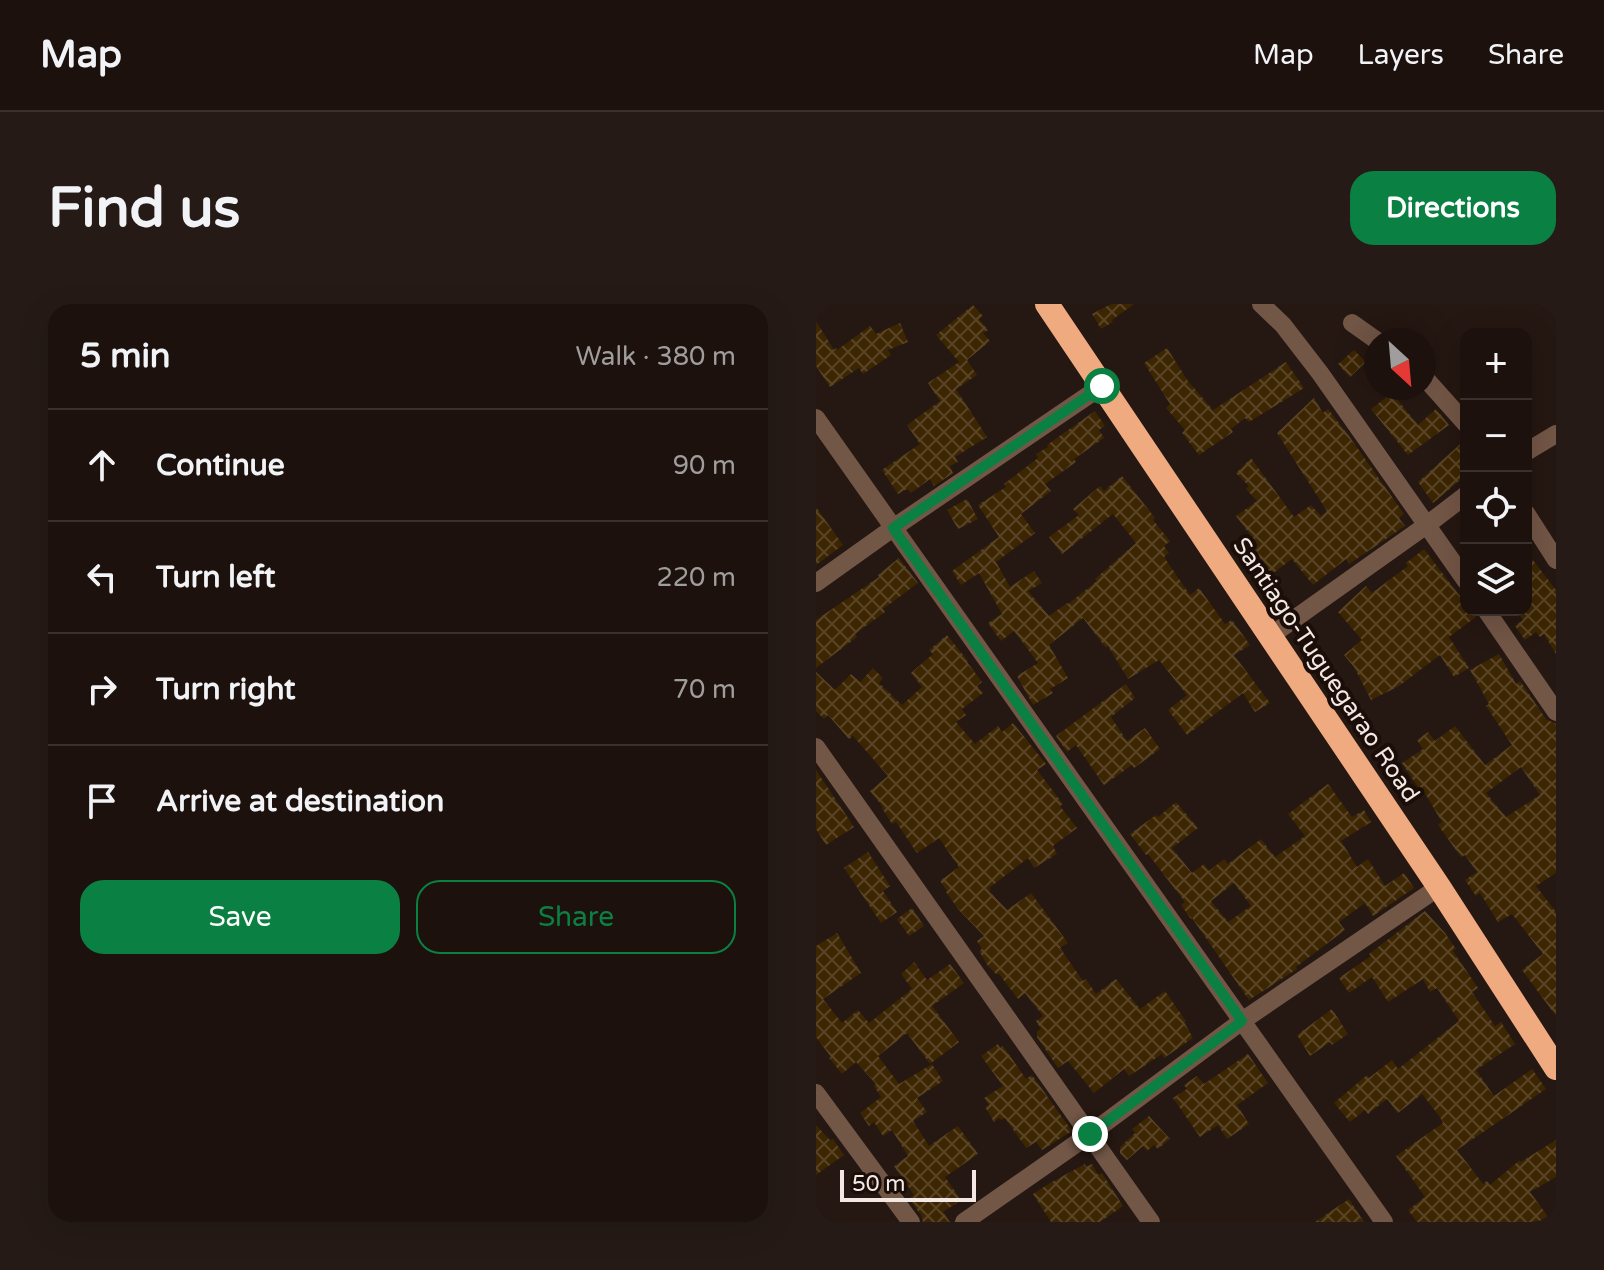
<!DOCTYPE html>
<html lang="en">
<head>
<meta charset="utf-8">
<style>
  body { margin:0; font-family:"Varela Round",sans-serif; background:#251a16; color:#f1f3f6 }
  .controls { position:absolute; right:24px; top:24px; display:grid; overflow:hidden; border-radius:16px; box-shadow:0 8px 32px #0002 }
  .controls button { width:72px; height:72px; display:grid; place-items:center; padding:0; border:0; border-bottom:2px solid #3a312e; background:#1c110d; color:#f1f3f6; font:40px sans-serif }
  .compass { position:absolute; left:548px; top:24px; width:72px; height:72px; border-radius:50%; background:#1c110d; box-shadow:0 8px 32px #0002; rotate:154deg }
  .scale { position:absolute; left:24px; bottom:20px; width:136px; box-sizing:border-box; padding-left:8px; border:4px solid #f3e8e4; border-top:0; font-size:22px; line-height:28px; white-space:nowrap; color:#f3e8e4; -webkit-text-stroke:6px #1b0e08; paint-order:stroke }
  .stop { position:absolute; width:24px; height:24px; margin:-18px; border:6px solid #0b8043; border-radius:50%; background:#fff }
  .stop.end { background:#0b8043; border-color:#fff; box-shadow:0 2px 8px #0008 }
  .list { margin:0; padding:0; list-style:none }
  h2 { display:flex; justify-content:space-between; align-items:center; height:104px; margin:0; padding:0 32px; font-size:34px }
  h2 small { font-size:26px; font-weight:400; color:#a09d9d }
  .list li { display:grid; grid-template-columns:52px 1fr auto; gap:24px; align-items:center; box-sizing:border-box; height:112px; padding:0 32px; border-top:2px solid #3a312e }
  .list b { display:block; font-size:30px; white-space:nowrap }
  .list em { font-size:26px; font-style:normal; color:#a09d9d }
  .actions { display:flex; gap:16px; padding:24px 32px }
  .actions a { flex:1; padding:18px 0; border:2px solid #0b8043; border-radius:24px; text-align:center; font-size:28px; color:#0b8043 }
  .actions .main { background:#0b8043; color:#fff }
  .icon { flex:none; width:44px; height:44px; fill:none; stroke:currentColor; stroke-width:2; stroke-linecap:round; stroke-linejoin:round }
  .map { position:relative; flex:none; width:740px; height:918px; overflow:hidden; border-radius:24px }
  header { display:flex; align-items:center; gap:48px; box-sizing:border-box; height:112px; padding:0 40px; background:#1c110d; border-bottom:2px solid #3a312e }
  header strong { font-size:38px }
  nav { display:flex; gap:44px; margin-inline-start:auto; font-size:28px }
  .intro { display:flex; align-items:center; justify-content:space-between; box-sizing:border-box; height:192px; padding:0 48px }
  h1 { margin:0; font-size:56px }
  .button { padding:20px 36px; border-radius:24px; background:#0b8043; color:#fff; font-size:28px; font-weight:700 }
  main { display:flex; gap:48px; padding:0 48px }
  aside { flex:1; background:#1c110d; border-radius:24px; box-shadow:0 8px 32px #0002 }
  .map>svg:first-child { display:block }
  .building { fill:url(#building-cross-hatch); fill-rule:evenodd }
  .lines { fill:none; stroke-linecap:round; stroke-linejoin:round }
  .minor { stroke:#725646; stroke-width:18 }
  .highway { stroke:#f0aa80; stroke-width:24 }
  .route { stroke:#0b8043; stroke-width:10 }
  .labels { text-anchor:middle; dominant-baseline:central; stroke-width:8; stroke-linejoin:round; paint-order:stroke }
  .street-label { font-size:24px; fill:#f3e8e4; stroke:#1b0e08 }
</style>
</head>
<body>
<header>
<strong>Map</strong>
<nav><a>Map</a><a>Layers</a><a>Share</a></nav>
</header>
<div class="intro"><h1>Find us</h1><a class="button">Directions</a></div>
<main>
<aside>
<h2>5 min<small>Walk · 380 m</small></h2>
<ul class="list">
<li><svg class="icon" aria-label="ahead" viewBox="0 0 24 24"><path d="M12 20V5M6 11l6-6 6 6"/></svg><div><b>Continue</b></div><em>90 m</em></li>
<li><svg class="icon" aria-label="left" viewBox="0 0 24 24"><path d="M17 20v-9H6M10 6l-5 5 5 5"/></svg><div><b>Turn left</b></div><em>220 m</em></li>
<li><svg class="icon" aria-label="right" viewBox="0 0 24 24"><path d="M7 20v-9h11M14 6l5 5-5 5"/></svg><div><b>Turn right</b></div><em>70 m</em></li>
<li><svg class="icon" aria-label="arrive" viewBox="0 0 24 24"><path d="M6 21V4h12l-3 4 3 4H6"/></svg><div><b>Arrive at destination</b></div></li>
</ul>
<div class="actions"><a class="main">Save</a><a>Share</a></div>
</aside>
<div class="map">
<svg width="740" height="918" viewBox="0 0 740 918">
  <defs>
    <pattern id="building-cross-hatch" width="8" height="8" patternUnits="userSpaceOnUse" patternTransform="scale(2)"><rect width="8" height="8" fill="#3c2501"/><path d="M0 0l8 8M0 8l8-8" fill="none" stroke="#594526"/></pattern>
  </defs>
  <rect width="100%" height="100%" fill="#251711"/>
  <path class="building" d="M295,0H318L296,16L297,18L285,25L276,10Z
    M157,1L167,12L163,15L172,26L167,29L174,37L151,56L161,71L140,85L171,133L139,153L142,158L134,162L137,169L118,182L114,175L95,189L91,185L82,190L66,166L104,140L91,121L124,97L112,79L143,58L120,31Z
    M0,17L18,46L20,44L21,46L54,22L60,30L84,19L92,38L72,46L75,51L47,70L43,64L14,83L0,62Z
    M351,44L372,77L397,106L470,58L488,84L433,118L429,114L415,125L417,128L383,151L366,129L369,126L350,104L354,100L328,59Z
    M538,46L550,58L534,73L522,60Z
    M576,89L602,121L620,105L633,121L592,151L555,105Z
    M498,94L507,109L512,105L533,132L588,210L583,214L589,222L533,260L530,255L497,281L476,255L452,273L433,247L442,241L420,212L441,197L430,185L433,182L420,169L435,154L478,213L495,201L505,212L511,207L461,129Z
    M279,107L289,122L283,126L288,134L258,155L260,158L229,180L235,187L205,210L219,229L180,258L194,283L218,267L226,279L212,287L233,312L251,299L252,300L281,277L279,275L320,239L297,210L246,250L233,233L263,211L257,205L284,182L288,187L306,172L339,214L337,216L354,237L348,242L353,249L348,253L374,291L383,284L409,320L416,316L434,341L418,351L454,399L439,408L427,389L371,431L352,406L371,391L343,356L312,375L292,342L290,344L267,314L233,341L252,374L234,385L237,389L217,401L201,372L222,359L198,327L185,337L172,319L186,310L163,269L145,281L136,267L183,233L162,201L190,183L188,180L222,154L220,150L232,143L231,141Z
    M650,135V171L617,199L602,178Z
    M151,195L162,215L142,225L131,206Z
    M0,203L27,241L0,261Z
    M608,245L650,300V306H656L660,313L633,333L653,364L638,373L624,351L583,382L555,396L538,363L528,351L546,336L522,308L550,282L556,289L592,262L590,259Z
    M710,247L740,286V350L728,330L724,333L720,328L709,336L699,322L707,316L700,306H710Z
    M83,254L102,279L67,305L69,308L39,330L41,333L0,364V316L63,273L62,271Z
    M131,331L152,357L151,358L166,378L161,382L167,389L146,405L150,411L140,418L159,440L182,422L186,428L197,419L230,460L221,466L247,500L244,502L261,524L237,542L241,550L218,564L212,554L173,584L175,585L173,587L191,606L215,589L252,639L244,644L267,677L270,675L280,690L300,675L324,705L349,687L370,717L368,718L377,734L348,754L346,750L313,772L308,765L278,789L252,757L242,764L221,733V727L225,725L220,717L227,712L209,689L202,695L183,670H180L172,662L163,647L166,645L161,637L168,632L142,605L130,588L131,587L124,577L143,563L123,534L101,549L80,518L76,520L66,504L67,503L54,487L72,472L37,432L33,435L12,411L8,415L0,407V368L19,386L35,370L44,378L57,364L67,374L63,379L86,401L106,383L95,369L117,350L113,346Z
    M683,350L700,380L704,377L730,415L740,420V569L720,582L740,608V712L706,666L727,650L696,610L682,618L664,589L660,592L649,576L661,568L649,551L645,553L622,521L626,518L607,486L605,488L586,459L607,445L601,436L612,428L619,437L639,422L669,461L696,441L670,402L673,400L654,366ZM705,463L724,491L690,513L670,489Z
    M310,380L319,394L295,413L311,437L329,424L344,445L318,464L316,461L288,481L260,441L251,448L240,432Z
    M0,466L38,523L10,541L0,525Z
    M512,480L536,513L548,506L555,518L525,537L541,563L552,555L569,582L588,569L598,584L557,612L549,599L523,618L529,626L480,663L481,665L433,696L376,614L375,615L365,601L369,598L332,550L330,551L314,530L340,511L342,513L360,498L382,524L356,544L376,569L388,560L393,567L408,555L412,560L445,535L459,553L489,532L472,510ZM418,579L435,602L412,618L395,597Z
    M52,548L74,582L67,587L81,608L65,619L28,564Z
    M96,604L108,622L93,632L81,615Z
    M609,607L629,629L640,645L637,647L662,684L656,688L679,722L685,718L699,740L660,766L678,792L716,765L730,785L641,846L667,880L671,877L674,881L704,856L705,858L740,836V873L714,888L736,918H601L592,906L609,893L580,852L627,819L624,813L606,790L582,809L571,795L552,810L549,806L534,818L518,799L551,771L553,774L576,756L582,765L643,717L621,684L614,688L607,675L572,698L556,673L533,689L523,674L555,652L553,650Z
    M21,629L45,669L7,695L26,719L42,706L53,719L96,685L85,670L98,658L111,676L134,660L148,679L116,702L143,738L114,760L91,729L62,752L83,780L116,760L127,777L101,794L111,808L97,817L113,842L142,822L162,850L129,873L145,896L127,908L134,918H107L105,911L93,895L98,891L78,862L92,852L76,826L67,832L58,818L53,822L44,809L65,793L58,782L60,780L40,758L26,770L13,754L15,753L0,733V642Z
    M516,705L532,730L516,741L514,738L494,752L481,731Z
    M182,740L184,744L187,742L210,775L216,771L256,827L226,846L220,838L210,844L189,814L185,816L183,814L178,818L169,803L173,801L168,794L187,782L165,752Z
    M432,750L452,779L421,801L433,820L411,835L402,821L384,833L357,794L371,785L368,781L381,772L388,780Z
    M333,812L354,835L342,845L338,841L331,847L327,842L311,856L304,849V843L319,829L316,825Z
    M0,821L14,836L17,835L28,851L0,871Z
    M269,860L270,863L276,860L282,871L286,869L307,902L284,918H235L217,890L234,879Z
    M533,895L548,918H499Z"/>
  <g class="lines">
    <path class="minor" d="M445,0L467,21L504,69L650,277
      M536,19L560,36
      M608,73L650,120
      M0,114L568,918
      M710,148L740,130
      M710,209L740,256
      M0,279L77,224L286,82
      M670,306L740,408
      M453,333L612,220L650,191
      M0,443L335,918
      M0,789L95,918
      M148,918L274,830L426,717L623,583"/>
    <path class="highway" d="M231,0L623,583L740,764"/>
  </g>
  <g class="lines">
    <path class="route" d="M274,830L426,717L77,224L286,82"/>
  </g>
  <g class="labels">
    <g class="street-label">
      <text transform="translate(510 366) rotate(56)">Santiago-Tuguegarao Road</text>
    </g>
  </g>
</svg>
<div class="controls">
<button>+</button>
<button>−</button>
<button><svg class="icon" aria-label="locate" viewBox="0 0 24 24"><circle cx="12" cy="12" r="6"/><path d="M12 2v4M12 18v4M2 12h4M18 12h4"/></svg></button>
<button><svg class="icon" aria-label="layers" viewBox="0 0 24 24"><path d="M12 4l9 5-9 5-9-5zM3 14l9 5 9-5"/></svg></button>
</div>
<svg class="compass" viewBox="-18 -18 36 36"><path d="M0-13l5 13h-10z" fill="#e53935"/><path d="M0 13l5-13h-10z" fill="#a09d9d"/></svg>
<div class="scale">50 m</div>
<div class="stop" style="left:286px;top:82px"></div>
<div class="stop end" style="left:274px;top:830px"></div>
</div>
</main>
</body>
</html>
